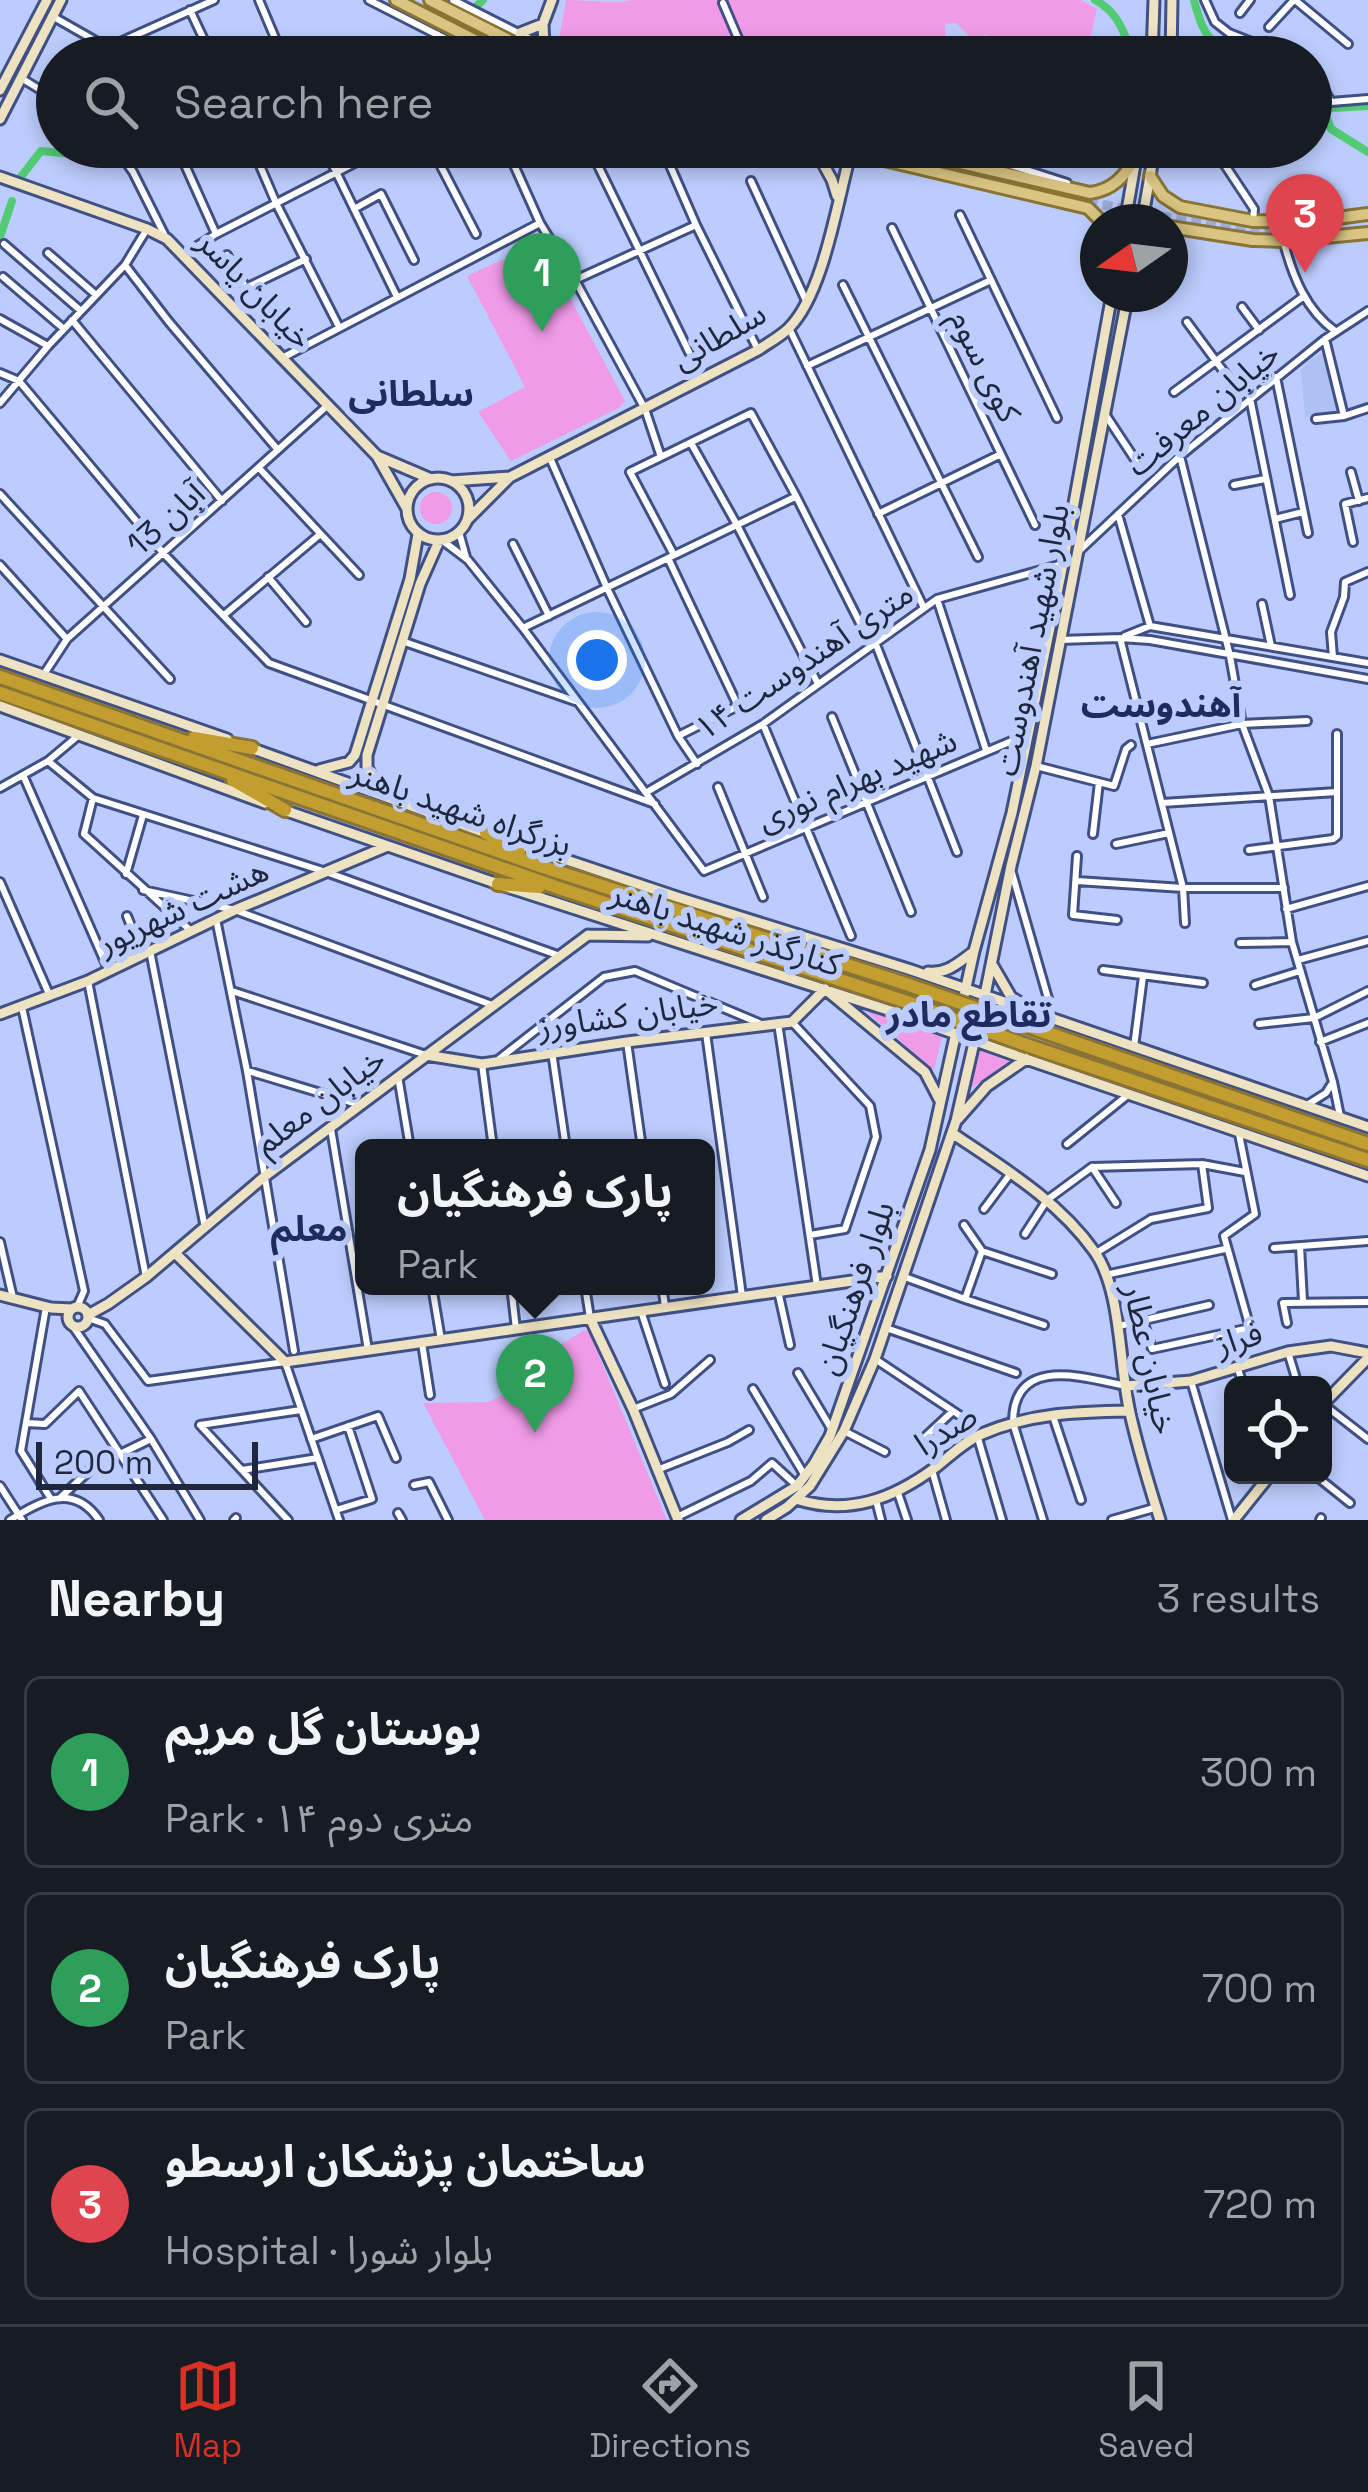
<!DOCTYPE html>
<html lang="en">
<head>
<meta charset="utf-8">
<style>
  body { margin:0; font-family:"Space Grotesk","Noto Sans Arabic",sans-serif; background:#20242c; color:#f1f3f6 }
  .controls { position:absolute; right:36px; bottom:36px; display:grid; overflow:hidden; border-radius:18px; box-shadow:0 6px 18px #0003 }
  .controls button { width:108px; height:108px; display:grid; place-items:center; padding:0; border:0; border-bottom:3px solid #363941; background:#171b24; color:#f1f3f6; font:60px sans-serif }
  .compass { position:absolute; left:1080px; top:204px; width:108px; height:108px; border-radius:50%; background:#171b24; box-shadow:0 6px 18px #0003; rotate:256deg }
  .scale { position:absolute; left:36px; bottom:30px; width:222px; box-sizing:border-box; padding-left:12px; border:6px solid #1f273e; border-top:0; font-size:33px; line-height:42px; white-space:nowrap; color:#1f273e; -webkit-text-stroke:9px #bccdfd; paint-order:stroke }
  .you { position:absolute; left:597px; top:660px; width:42px; height:42px; margin:-30px; border:9px solid #fff; border-radius:50%; background:#1a73e8; box-shadow:0 0 0 18px #1a73e833 }
  .badge { display:grid; place-items:center; width:78px; height:78px; border-radius:50%; background:#d93025; color:#fff; font-size:39px; font-weight:700 }
  .pin { position:absolute; translate:-50% -99px; filter:drop-shadow(0 3px 6px #0008) }
  .pin::after { content:''; position:absolute; top:63px; width:42px; height:36px; background:inherit; clip-path:polygon(0 0,100% 0,50% 100%) }
  .popup { position:absolute; left:355px; top:1139px; width:360px; height:156px; box-sizing:border-box; display:grid; place-content:center; border-radius:18px; background:#171b24; filter:drop-shadow(0 3px 9px #0005); font-size:39px; white-space:nowrap; color:#9ea1a6 }
  .popup b { font-size:45px; color:#f1f3f6 }
  .popup::after { content:''; position:absolute; left:50%; top:100%; margin-left:-24px; border:24px solid transparent; border-top-color:#171b24 }
  .list { margin:0; padding:0; list-style:none }
  h2 { display:flex; justify-content:space-between; align-items:center; height:156px; margin:0; padding:0 48px; font-size:51px }
  h2 small { font-size:39px; font-weight:400; color:#9ea1a6 }
  .list li { display:grid; grid-template-columns:78px 1fr auto; gap:36px; align-items:center; box-sizing:border-box; height:192px; margin:0 24px 24px; padding:0 24px; border:3px solid #363941; border-radius:18px }
  .list b { display:block; font-size:45px; white-space:nowrap }
  .list p { margin:0; font-size:39px; white-space:nowrap; color:#9ea1a6 }
  .list em { font-size:39px; font-style:normal; color:#9ea1a6 }
  .icon { flex:none; width:66px; height:66px; fill:none; stroke:currentColor; stroke-width:2; stroke-linecap:round; stroke-linejoin:round }
  .map { position:relative; flex:none; width:1368px; height:1520px; overflow:hidden }
  .search { position:absolute; background:#171b24; box-shadow:0 6px 18px #0003; left:36px; right:36px; top:36px; height:132px; display:flex; align-items:center; gap:30px; box-sizing:border-box; padding:0 42px; border-radius:66px; color:#9ea1a6; font-size:45px }
  .sheet { height:804px; background:#171b24 }
  nav { display:flex; justify-content:space-around; align-items:center; box-sizing:border-box; height:168px; border-top:3px solid #363941; background:#171b24; font-size:33px; color:#9ea1a6 }
  nav a { display:grid; justify-items:center; gap:6px }
  nav .on { color:#d93025 }
  .map>svg:first-child { display:block }
  .built { fill:#aec0f4 }
  .green { fill:#f09be8 }
  .lines { fill:none; stroke-linecap:round; stroke-linejoin:round }
  .canal { stroke:#52cb74; stroke-width:8 }
  .primary-tunnel { stroke:#9dacd7; stroke-width:10; stroke-dasharray:10 5; stroke-linecap:butt }
  .street-casing { stroke:#415084; stroke-width:12 }
  .secondary-casing { stroke:#415084; stroke-width:15 }
  .primary-casing { stroke:#897436; stroke-width:16 }
  .highway-casing { stroke:#897436; stroke-width:18 }
  .street { stroke:#fff; stroke-width:6 }
  .secondary { stroke:#ede2c1; stroke-width:9 }
  .primary { stroke:#dac583; stroke-width:10 }
  .highway { stroke:#c29e31; stroke-width:12 }
  .highway-bridge-casing { stroke:#897436; stroke-width:18; stroke-linecap:butt }
  .highway-bridge { stroke:#c29e31; stroke-width:12 }
  .labels { text-anchor:middle; dominant-baseline:central; stroke-width:12; stroke-linejoin:round; paint-order:stroke }
  .street-label { font-size:33px; fill:#1f273e; stroke:#bccdfd }
  .neighbourhood-label { font-size:36px; font-weight:bold; fill:#1f2b5c; stroke:#bccdfd }
</style>
</head>
<body>
<div class="map">
<svg width="1368" height="1520" viewBox="0 0 1368 1520">
  <rect width="100%" height="100%" fill="#bccdfd"/>
  <path class="built" d="M1326,351L1338,410L1335,414L1305,417L1301,370L1310,360Z"/>
  <path class="green" d="M566,0C589,0 611,4 633,0H1081L1097,9L1087,53L1078,57H1005L986,34L974,41L956,23L945,24L947,57H581L559,40Z
    M532,246L547,255L625,401L619,408L511,461L478,412L525,387L467,276Z
    M420 508a16 16 0 1 1 32 0a16 16 0 1 1-32 0Z
    M864,1009L942,1037L934,1070Z
    M980,1050L1011,1062L970,1089Z
    M585,1330L589,1332L667,1520H485L423,1403L488,1402L504,1395L540,1357Z"/>
  <g class="lines">
    <path class="canal" d="M1095,0C1118,12 1123,31 1133,54
      M1194,0C1203,35 1209,45 1244,57
      M421,57L483,0
      M1311,92L1322,105L1331,129L1368,152
      M1311,115L1333,108L1368,106
      M20,178L41,151L82,155L93,147
      M0,237L12,201"/>
    <path class="primary-tunnel" d="M875,147L900,154
      M1073,199L1253,234H1309"/>
    <g class="street-casing">
      <path id="street" d="M259,0L283,57
        M369,0L481,57
        M453,0L566,57
        M1205,0L1215,22L1229,33L1290,57
        M1295,0L1348,44
        M723,3L746,57
        M190,10L212,57
        M1240,13L1250,0
        M52,16L124,57
        M1269,27L1294,0
        M109,47L214,0
        M409,57L438,35
        M1311,72L1316,75L1331,102L1368,99
        M21,78L57,100
        M115,147L133,172L165,236
        M177,147L216,234
        M252,147L276,203L339,327
        M324,147L397,297
        M431,147L476,234
        M506,147L540,223L575,280L645,409L661,457
        M589,147L689,352
        M662,147L696,225L758,350
        M955,147L1067,183
        M1213,147L1254,209L1253,221
        M751,181L807,303
        M354,209L381,194L414,260
        M960,215L1057,418
        M892,228L1035,525
        M1284,243C1293,277 1306,310 1335,331
        M4,244L81,311
        M48,253L96,295
        M183,255L216,234L386,147
        M227,255L246,288L306,259
        M125,265L169,322L278,450
        M3,277L64,329
        M575,280L696,225
        M843,285L978,557
        M1242,307L1259,330
        M0,319L48,346
        M72,320L222,501
        M1187,322L1230,380
        M789,328L923,606
        M1325,339L1344,416
        M284,357L540,223
        M807,366L991,280
        M0,373L19,381L164,554L269,663L655,804
        M1276,377L1308,533
        M1174,392L1304,296
        M1250,398L1290,595
        M0,403L48,346L125,265L147,229
        M1105,414L1136,461
        M1316,419L1344,416L1368,408
        M691,443L737,525L818,684
        M1180,456L1230,656L1242,724L1269,796L1292,942L1333,1082L1340,1116
        M550,458L607,588L678,736L697,764
        M259,468L359,575
        M1351,472L1359,501
        M1234,485L1265,479
        M0,494L170,679
        M878,514L999,455
        M1118,514L1150,626
        M1275,519L1303,512
        M459,532L466,557
        M443,541L468,560L523,628L704,871L1026,735
        M1353,542L1345,504L1368,498
        M513,544L549,616
        M1080,550L1180,456L1325,339L1368,311
        M674,555L630,472L751,413L796,496L861,625
        M668,558L738,706L678,736
        M0,565L66,638
        M268,577L306,622
        M937,599L986,750
        M1262,604L1271,646
        M224,615L318,536
        M523,628L795,497
        M1125,636L1150,626L1368,663
        M1120,638L1183,888L1185,923
        M1060,640L1120,638L1150,640L1368,679
        M402,641L575,701
        M875,642L957,852
        M1333,657L1331,632L1344,597L1345,582L1368,572
        M44,674L67,639L328,405
        M832,717L911,912
        M763,724L851,936
        M1147,744L1242,724L1307,721
        M48,761L93,798L326,872L560,956
        M1036,766L1114,786L1126,749L1131,745
        M23,775L109,971
        M718,787L763,897
        M0,788L48,761L79,735
        M647,792L763,724L937,599L1063,564
        M93,798L84,834L191,931
        M1162,803L1337,792
        M1093,834L1099,782
        M1116,844L1169,833
        M1249,850L1333,839L1337,836V734
        M1077,856L1073,915L1117,920
        M1012,873L1049,1002
        M126,874L143,815
        M1077,881L1183,888H1284
        M0,882L49,994
        M143,890L235,910L492,1005
        M1286,909L1368,886
        M127,916L143,955
        M216,919L247,1071L294,1351
        M1240,943L1292,942
        M150,951L205,1228
        M1298,960L1368,941
        M1103,970L1203,983
        M88,981L146,1277
        M1255,985L1300,971
        M232,991L426,1055
        M22,1007L84,1291L77,1307
        M792,1022L870,1106L876,1137L845,1229L810,1235
        M778,1023L817,1286
        M1259,1024L1314,1018L1368,991
        M706,1033L742,1296
        M627,1042L642,1148
        M1320,1042L1368,1023
        M1134,1047L1143,976
        M552,1052L566,1148
        M499,1059L604,977L635,971L759,1023
        M482,1064L493,1148
        M248,1071L360,1105
        M398,1076L410,1148
        M1307,1105L1326,1093L1331,1085
        M331,1129L368,1350
        M1067,1144L1129,1094
        M1092,1167L1202,1164
        M1092,1167L1116,1203
        M984,1209L1011,1173
        M964,1225L982,1251L965,1299L1044,1325
        M1025,1234L1047,1200L1092,1167
        M0,1242L13,1298
        M1300,1246L1303,1301
        M1274,1248L1368,1241
        M982,1251L1052,1274
        M1096,1253L1151,1219L1208,1208L1202,1164L1245,1172
        M1105,1275L1225,1249
        M902,1276L965,1299
        M432,1286L441,1340
        M511,1286L516,1329
        M585,1286L590,1318
        M662,1286L665,1306
        M778,1291L790,1345
        M46,1307L21,1451L51,1499
        M641,1311L665,1384
        M88,1318L105,1324L148,1381L285,1362L339,1520
        M1143,1320L1152,1349L1250,1328L1224,1236L1255,1214L1239,1134
        M1287,1323L1283,1303L1368,1302
        M72,1325L151,1439L200,1520
        M1119,1326L1209,1305
        M886,1328L1016,1373
        M422,1343L430,1395
        M1288,1352L1298,1385
        M875,1359L968,1421
        M1238,1369L1243,1385
        M798,1373L832,1430
        M1191,1381L1232,1520
        M753,1389L805,1476
        M1323,1404L1368,1439
        M633,1409L671,1394L710,1360
        M1053,1416L1081,1500
        M26,1423L45,1424L79,1391L163,1520
        M200,1425L288,1520
        M200,1425L301,1410
        M844,1431L885,1452
        M977,1435L1002,1520
        M311,1439L378,1416L396,1458
        M923,1439L953,1411
        M120,1454L151,1439
        M242,1470L318,1458
        M657,1470L728,1442L749,1430
        M932,1470L946,1520
        M1315,1475L1350,1503
        M414,1485L429,1482L448,1520
        M0,1486L22,1520
        M898,1493L907,1520
        M61,1497L91,1469
        M876,1500L881,1520
        M336,1510L372,1499L348,1426
        M398,1513L402,1520
        M677,1517L751,1481L772,1463L797,1486
        M10,1520C41,1501 73,1482 99,1520
        M234,1520L236,1518
        M1043,1520L1013,1423C1013,1355 1082,1377 1126,1386
        M1112,1520L1154,1508
        M1320,1520L1321,1518"/>
    </g>
    <g class="secondary-casing">
      <path id="secondary" d="M520,33L543,24
        M544,46L543,24L552,0
        M1152,57L1154,0
        M1171,57L1172,0
        M0,90L47,0
        M0,119L61,0
        M814,147L832,180L837,196
        M0,177L147,229L167,239L377,456L407,509
        M1125,222L1138,147
        M1142,222L1155,147
        M377,456L431,479
        M407 509a31 31 0 1 1 62 0a31 31 0 1 1-62 0Z
        M451,481L510,477
        M467,520L510,477L758,350C768,343 780,337 789,328C824,293 837,201 851,152
        M0,660L227,739
        M0,706L265,803
        M248,747L486,833L677,897L911,970L1368,1127
        M319,770L349,762L355,755L410,579L418,534
        M378,793L367,767V755L420,584L439,541
        M281,809L498,884L897,1013L1026,1059L1368,1176
        M588,935L648,936
        M993,966L1011,997L1022,1004
        M928,972C947,974 958,963 972,953
        M0,1014L88,981L235,910L385,847
        M426,1055L482,1064L627,1042L792,1022L825,989L925,1072L939,1099
        M958,1119L987,1086L1026,1059L1014,1048L1012,1032L1021,1018L1037,1014
        M952,1133C1002,1167 1058,1200 1094,1251C1122,1289 1119,1367 1130,1413C1138,1449 1149,1485 1160,1520
        M175,1253L285,1362L887,1276
        M0,1295L51,1308L72,1309
        M68 1317a10 10 0 1 1 20 0a10 10 0 1 1-20 0Z
        M88,1315L108,1304L146,1277L264,1177L588,935
        M590,1318L633,1409L678,1520
        M1126,1386L1191,1381L1288,1352L1331,1346L1368,1353
        M1323,1404L1368,1358
        M796,1499C848,1516 893,1499 936,1467C950,1456 965,1441 982,1434C1031,1413 1077,1412 1129,1411
        M741,1520L797,1486L814,1464L830,1436L930,1150L974,951L1012,813L1063,564L1112,294
        M766,1520L787,1507L810,1486L844,1431L875,1359L956,1121L985,995L1011,866L1036,766L1128,294
        M1234,1520L1270,1475"/>
    </g>
    <g class="primary-casing">
      <path id="primary" d="M396,0L508,57
        M430,0L542,57
        M829,147L1088,208L1102,222
        M891,147L1090,193C1113,190 1125,176 1136,157
        M1150,176L1163,196L1180,207L1253,221L1307,222L1368,214
        M1170,227L1253,240L1284,241L1368,233"/>
    </g>
    <g class="highway-casing">
      <path id="highway" d="M0,677L546,868L906,984
        M0,693L559,888L901,1000
        M194,738L252,748
        M233,780L285,810
        M486,833L519,852
        M498,884L539,887
        M1036,1029L1368,1144
        M1029,1046L1368,1160"/>
    </g>
    <use href="#street" class="street"/>
    <use href="#secondary" class="secondary"/>
    <use href="#primary" class="primary"/>
    <use href="#highway" class="highway"/>
    <g class="highway-bridge-casing">
      <path id="highway-bridge" d="M906,984L1036,1029
        M901,1000L1029,1046"/>
    </g>
    <use href="#highway-bridge" class="highway-bridge"/>
  </g>
  <g class="labels">
    <g class="street-label">
      <text transform="translate(255 290) rotate(46)">خیابان یاسر</text>
      <text transform="translate(719 336) rotate(-30)">سلطانی</text>
      <text transform="translate(985 366) rotate(64)">کوی سوم</text>
      <text transform="translate(1203 409) rotate(-40)">خیابان معرفت</text>
      <text transform="translate(166 519) rotate(-42)">13 آبان</text>
      <text transform="translate(1032 640) rotate(-79)">بلوار شهید آهندوست</text>
      <text transform="translate(804 661) rotate(-34)">۱۴ متری آهندوست</text>
      <text transform="translate(857 780) rotate(-23)">شهید بهرام نوری</text>
      <text transform="translate(461 809) rotate(19)">بزرگراه شهید باهنر</text>
      <text transform="translate(183 907) rotate(-25)">هشت شهریور</text>
      <text transform="translate(726 929) rotate(18)">کنارگذر شهید باهنر</text>
      <text transform="translate(628 1015) rotate(-8)">خیابان کشاورز</text>
      <text transform="translate(320 1101) rotate(-37)">خیابان معلم</text>
      <text transform="translate(855 1288) rotate(-71)">بلوار فرهنگیان</text>
      <text transform="translate(1239 1339) rotate(-17)">فراز</text>
      <text transform="translate(1150 1359) rotate(78)">خیابان عطار</text>
      <text transform="translate(946 1430) rotate(-32)">صدرا</text>
    </g>
    <g class="neighbourhood-label">
      <text x="411" y="394">سلطانی</text>
      <text x="1161" y="705">آهندوست</text>
      <text x="969" y="1015">تقاطع مادر</text>
      <text x="309" y="1229">معلم</text>
    </g>
  </g>
</svg>
<div class="controls">
<button><svg class="icon" aria-label="locate" viewBox="0 0 24 24"><circle cx="12" cy="12" r="6"/><path d="M12 2v4M12 18v4M2 12h4M18 12h4"/></svg></button>
</div>
<svg class="compass" viewBox="-18 -18 36 36"><path d="M0-13l5 13h-10z" fill="#e53935"/><path d="M0 13l5-13h-10z" fill="#9ea1a6"/></svg>
<div class="scale">200 m</div>
<div class="you"></div>
<div class="pin badge" style="left:542px;top:332px;background:#2e9e5b">1</div>
<div class="pin badge" style="left:535px;top:1433px;background:#2e9e5b">2</div>
<div class="popup"><b>پارک فرهنگیان</b>Park</div>
<div class="pin badge" style="left:1305px;top:273px;background:#e0444e">3</div>
<div class="search"><svg class="icon" aria-label="search" viewBox="0 0 24 24"><circle cx="10" cy="10" r="6"/><path d="M15 15l6 6"/></svg>Search here</div>
</div>
<section class="sheet">
<h2>Nearby<small>3 results</small></h2>
<ul class="list">
<li><span class="badge" style="background:#2e9e5b">1</span><div><b>بوستان گل مریم</b><p>Park · ۱۴ متری دوم</p></div><em>300 m</em></li>
<li><span class="badge" style="background:#2e9e5b">2</span><div><b>پارک فرهنگیان</b><p>Park</p></div><em>700 m</em></li>
<li><span class="badge" style="background:#e0444e">3</span><div><b>ساختمان پزشکان ارسطو</b><p>Hospital · بلوار شورا</p></div><em>720 m</em></li>
</ul>
</section>
<nav>
<a class="on"><svg class="icon" aria-label="map" viewBox="0 0 24 24"><path d="M3 6l6-2 6 2 6-2v14l-6 2-6-2-6 2zM9 4v14M15 6v14"/></svg>Map</a>
<a><svg class="icon" aria-label="directions" viewBox="0 0 24 24"><path d="M12 3l9 9-9 9-9-9zM9 14v-3h6M13 9l2 2-2 2"/></svg>Directions</a>
<a><svg class="icon" aria-label="saved" viewBox="0 0 24 24"><path d="M7 4h10v16l-5-4-5 4z"/></svg>Saved</a>
</nav>
</body>
</html>
